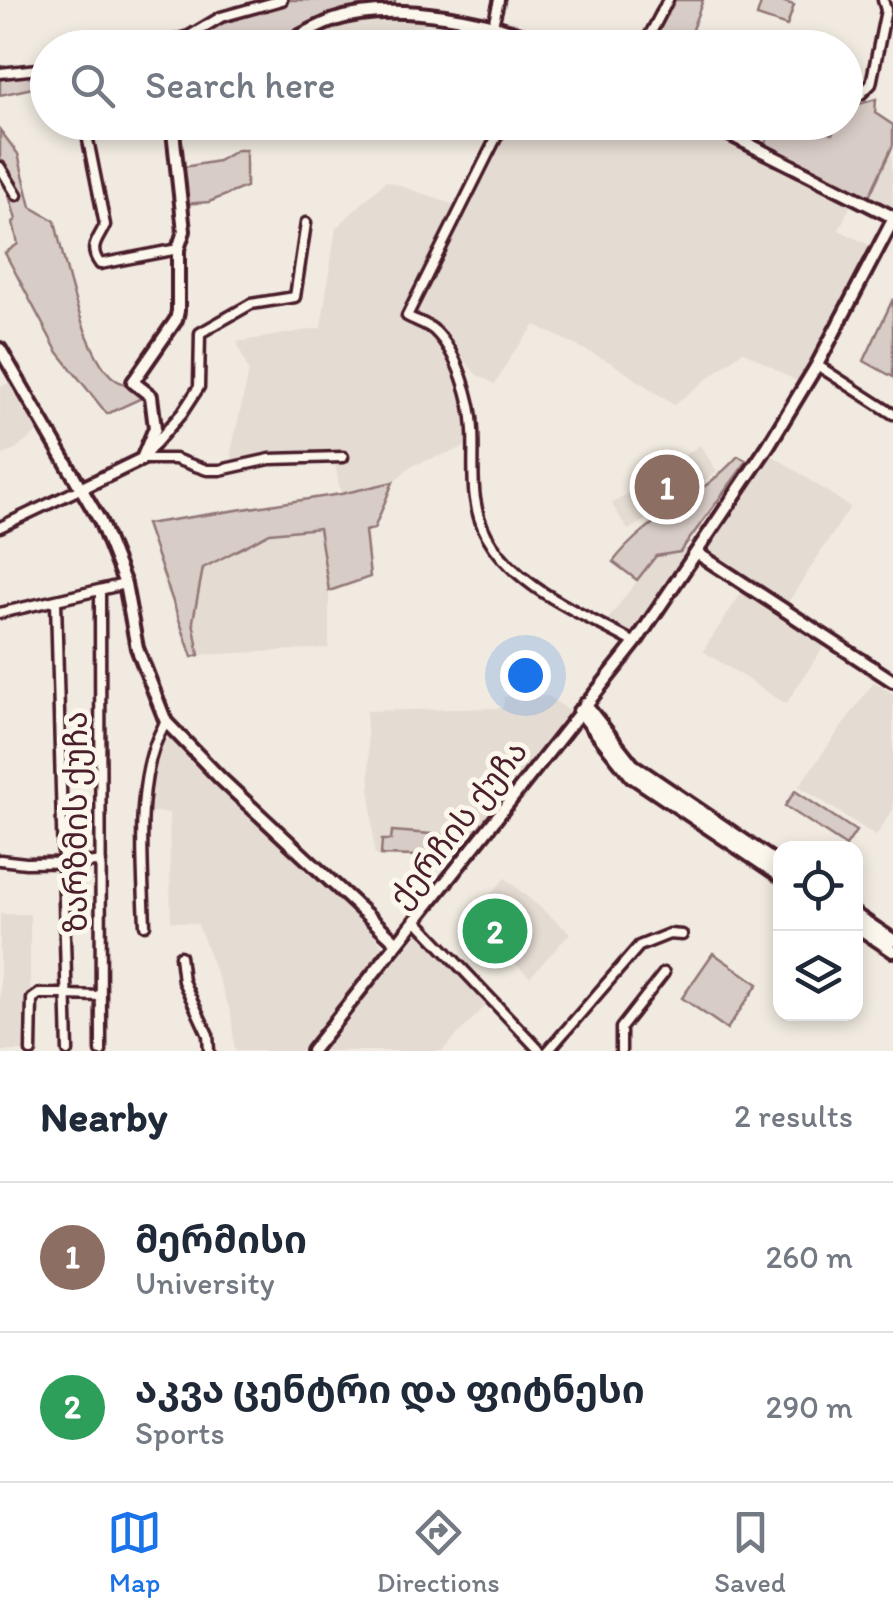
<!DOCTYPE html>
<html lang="en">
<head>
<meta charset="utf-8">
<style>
  body { margin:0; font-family:Itim,"Noto Sans Georgian",sans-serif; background:#f2f2f3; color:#1f2937 }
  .controls { position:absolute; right:30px; bottom:30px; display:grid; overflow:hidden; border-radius:20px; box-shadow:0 5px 15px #0003 }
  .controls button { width:90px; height:90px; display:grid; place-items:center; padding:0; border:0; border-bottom:2px solid #e0e1e3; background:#fff; color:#1f2937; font:50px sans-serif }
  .you { position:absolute; left:525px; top:675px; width:35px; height:35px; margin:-25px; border:8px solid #fff; border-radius:50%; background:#1a73e8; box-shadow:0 0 0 15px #1a73e833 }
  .badge { display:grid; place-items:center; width:65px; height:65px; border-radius:50%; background:#1a73e8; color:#fff; font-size:32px; font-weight:700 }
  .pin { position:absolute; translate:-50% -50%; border:5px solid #fff; box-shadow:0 2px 10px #0006 }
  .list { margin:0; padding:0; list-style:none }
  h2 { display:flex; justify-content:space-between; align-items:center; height:130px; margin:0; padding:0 40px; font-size:42px }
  h2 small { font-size:32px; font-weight:400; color:#747a83 }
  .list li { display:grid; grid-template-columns:65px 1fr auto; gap:30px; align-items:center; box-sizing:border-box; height:150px; padding:0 40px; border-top:2px solid #e0e1e3 }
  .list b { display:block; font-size:38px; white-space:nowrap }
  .list p { margin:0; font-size:32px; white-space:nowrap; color:#747a83 }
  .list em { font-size:32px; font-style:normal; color:#747a83 }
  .icon { flex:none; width:55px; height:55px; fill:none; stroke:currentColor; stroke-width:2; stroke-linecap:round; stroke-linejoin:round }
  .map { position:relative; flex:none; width:893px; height:1051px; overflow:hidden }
  .search { position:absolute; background:#fff; box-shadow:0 5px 15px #0003; left:30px; right:30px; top:30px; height:110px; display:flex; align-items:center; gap:25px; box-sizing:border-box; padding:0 35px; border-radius:55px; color:#747a83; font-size:38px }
  .sheet { height:430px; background:#fff }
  nav { display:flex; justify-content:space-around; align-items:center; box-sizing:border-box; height:140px; border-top:2px solid #e0e1e3; background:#fff; font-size:28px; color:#747a83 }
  nav a { display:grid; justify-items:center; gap:5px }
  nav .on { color:#1a73e8 }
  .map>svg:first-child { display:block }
  .built { fill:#e4dbd2 }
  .green { fill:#d8ccc6; stroke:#917678; stroke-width:2.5 }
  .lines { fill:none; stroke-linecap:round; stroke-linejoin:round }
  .street-casing { stroke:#4a1f2b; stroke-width:15 }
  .secondary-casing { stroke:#4a1f2b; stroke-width:18 }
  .street { stroke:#fbf7ec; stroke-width:8 }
  .secondary { stroke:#fbf7ec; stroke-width:10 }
  .labels { text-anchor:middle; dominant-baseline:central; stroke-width:10; stroke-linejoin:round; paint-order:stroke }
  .street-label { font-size:32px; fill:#4a1f2b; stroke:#fbf7ec }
</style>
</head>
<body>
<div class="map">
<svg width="893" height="1051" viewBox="0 0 893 1051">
  <rect width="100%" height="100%" fill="#f0eae0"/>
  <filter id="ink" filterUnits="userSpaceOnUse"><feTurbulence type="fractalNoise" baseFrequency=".01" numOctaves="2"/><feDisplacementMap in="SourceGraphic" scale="20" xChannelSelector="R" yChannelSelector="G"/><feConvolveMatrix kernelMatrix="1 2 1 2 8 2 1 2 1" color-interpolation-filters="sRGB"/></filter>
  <g filter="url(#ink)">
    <path class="built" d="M384,15L426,17L412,47H327L326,25Z
      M509,123H692L852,202L839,230L873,247L800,383L743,351L674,405L612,363L535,325L511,356L495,384L476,374L435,327L414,314Z
      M891,144L893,205L890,212L867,201Z
      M386,181L458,206L402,315L432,334L443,350L457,377L470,445L411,466L393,482L341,494L333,454L234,463L231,452L249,372L237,342L321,328L336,228Z
      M11,382L39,431L13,451L0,456V387Z
      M700,445L717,472L676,502L628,530L612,504Z
      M769,453L850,507L785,607L708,556L706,551Z
      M320,528L329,591V648L199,655L193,621L202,568L270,533Z
      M684,546L691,552L632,637L606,622L656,556L680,552Z
      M742,592L824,646L786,704L703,651Z
      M874,682L893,694V809L876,836L799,786Z
      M548,696L572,713L455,858L379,857L374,852L366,711L503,708L504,697Z
      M164,729L369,927L384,948L303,1051H235L231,1013L198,924L171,921L169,813L144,811L156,743Z
      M505,878L570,933L530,977L500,950L515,934L484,902Z
      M0,914H30V1051H0Z
      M421,930L488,1003L442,1051H321Z"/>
    <path class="green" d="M287,0H395V9L337,14L271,47L159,48L187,43L218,20L270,9Z
      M673,0H703L688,40L706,47H648Z
      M762,0H778L794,5L787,26L757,16Z
      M47,70V85L0,95V76Z
      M876,99L875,113L893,125V145L867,201L763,149L775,123H801L832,134L839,123L846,122V108Z
      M0,130L18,154L31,207L55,221C63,257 85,360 116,380C125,386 134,384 143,393L142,398L107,414L57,351L5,253L18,244L13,222L16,220L9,195C15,183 10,172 0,163Z
      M237,150H246V187L209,202L184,204L178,168L218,161Z
      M893,299V377L864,361Z
      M738,456L747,461L680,552L656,556L637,580L613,562C648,516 699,500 738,456Z
      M393,482L374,529L365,531L370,577L329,591L319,528L270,533L203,568L193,621L199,655L192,657L146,524L341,494Z
      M795,791L856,831L846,846L785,806Z
      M392,831L457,836L451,857L381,855L382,840H391Z
      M713,953L758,984L727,1029L682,998Z"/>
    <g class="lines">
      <g class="street-casing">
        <path id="street" d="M493,25L499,0
          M148,48L189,36L221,17L282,0
          M643,48L668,0
          M0,73L48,68
          M846,96L861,94L871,84L886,10L883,0
          M87,122V135L105,225C97,242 88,247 100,264L178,249
          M504,122L407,316C416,321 428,324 435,331C457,352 472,400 473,430C475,467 468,502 487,536C518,591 583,613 635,643
          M0,167L17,195
          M817,365L893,414
          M148,452L182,413L199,387L200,333L251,304L295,297L306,223
          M142,459H175L207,470H220L270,459L343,457
          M0,527L80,489
          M100,592L101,1051
          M56,601L68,1051
          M0,613L125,584
          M0,860L26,863L101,862
          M415,919L540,1051
          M145,925C143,866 133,773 166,722
          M180,956L183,981L208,1035L209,1051
          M65,995L101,996
          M31,1051L32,999L39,994H64
          M548,1051L639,946L669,934L682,935
          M621,1051V1028L664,973"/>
      </g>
      <g class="secondary-casing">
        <path id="secondary" d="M278,48C296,38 315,27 334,20C393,0 497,20 553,48
          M705,122L893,217
          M0,349L100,521L125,584L137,648L166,722L220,778L396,942
          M80,489L142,459L155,428L151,396L133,382L176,320L178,311V249L184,231L172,122
          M697,553L893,681
          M585,704L633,765L780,865
          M579,711L631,776L780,876
          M856,915L893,940
          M856,926L893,951
          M312,1051L635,643L768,446L817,365L893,220"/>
      </g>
      <use href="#street" class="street"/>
      <use href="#secondary" class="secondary"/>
    </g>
  </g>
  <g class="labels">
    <g class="street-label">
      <text transform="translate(76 822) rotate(-90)">ზარზმის ქუჩა</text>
      <text transform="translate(458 824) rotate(-52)">ქერჩის ქუჩა</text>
    </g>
  </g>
</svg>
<div class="controls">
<button><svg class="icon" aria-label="locate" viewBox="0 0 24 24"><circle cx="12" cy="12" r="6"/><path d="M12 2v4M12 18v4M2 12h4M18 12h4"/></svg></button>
<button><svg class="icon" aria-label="layers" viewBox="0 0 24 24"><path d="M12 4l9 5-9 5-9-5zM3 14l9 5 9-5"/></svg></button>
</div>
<div class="you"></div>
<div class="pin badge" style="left:667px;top:487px;background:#8d6e63">1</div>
<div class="pin badge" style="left:495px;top:931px;background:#2e9e5b">2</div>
<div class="search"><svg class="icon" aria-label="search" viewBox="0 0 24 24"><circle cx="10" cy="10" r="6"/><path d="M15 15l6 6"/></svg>Search here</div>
</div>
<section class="sheet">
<h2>Nearby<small>2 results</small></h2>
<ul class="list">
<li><span class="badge" style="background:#8d6e63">1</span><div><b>მერმისი</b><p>University</p></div><em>260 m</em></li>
<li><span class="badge" style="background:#2e9e5b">2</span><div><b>აკვა ცენტრი და ფიტნესი</b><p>Sports</p></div><em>290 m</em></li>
</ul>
</section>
<nav>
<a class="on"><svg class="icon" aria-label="map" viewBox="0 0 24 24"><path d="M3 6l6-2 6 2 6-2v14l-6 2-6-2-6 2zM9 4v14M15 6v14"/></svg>Map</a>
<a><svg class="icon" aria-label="directions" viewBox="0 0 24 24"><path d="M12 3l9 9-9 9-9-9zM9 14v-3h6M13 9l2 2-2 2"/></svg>Directions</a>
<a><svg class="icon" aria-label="saved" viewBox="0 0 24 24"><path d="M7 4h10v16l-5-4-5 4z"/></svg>Saved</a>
</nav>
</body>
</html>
